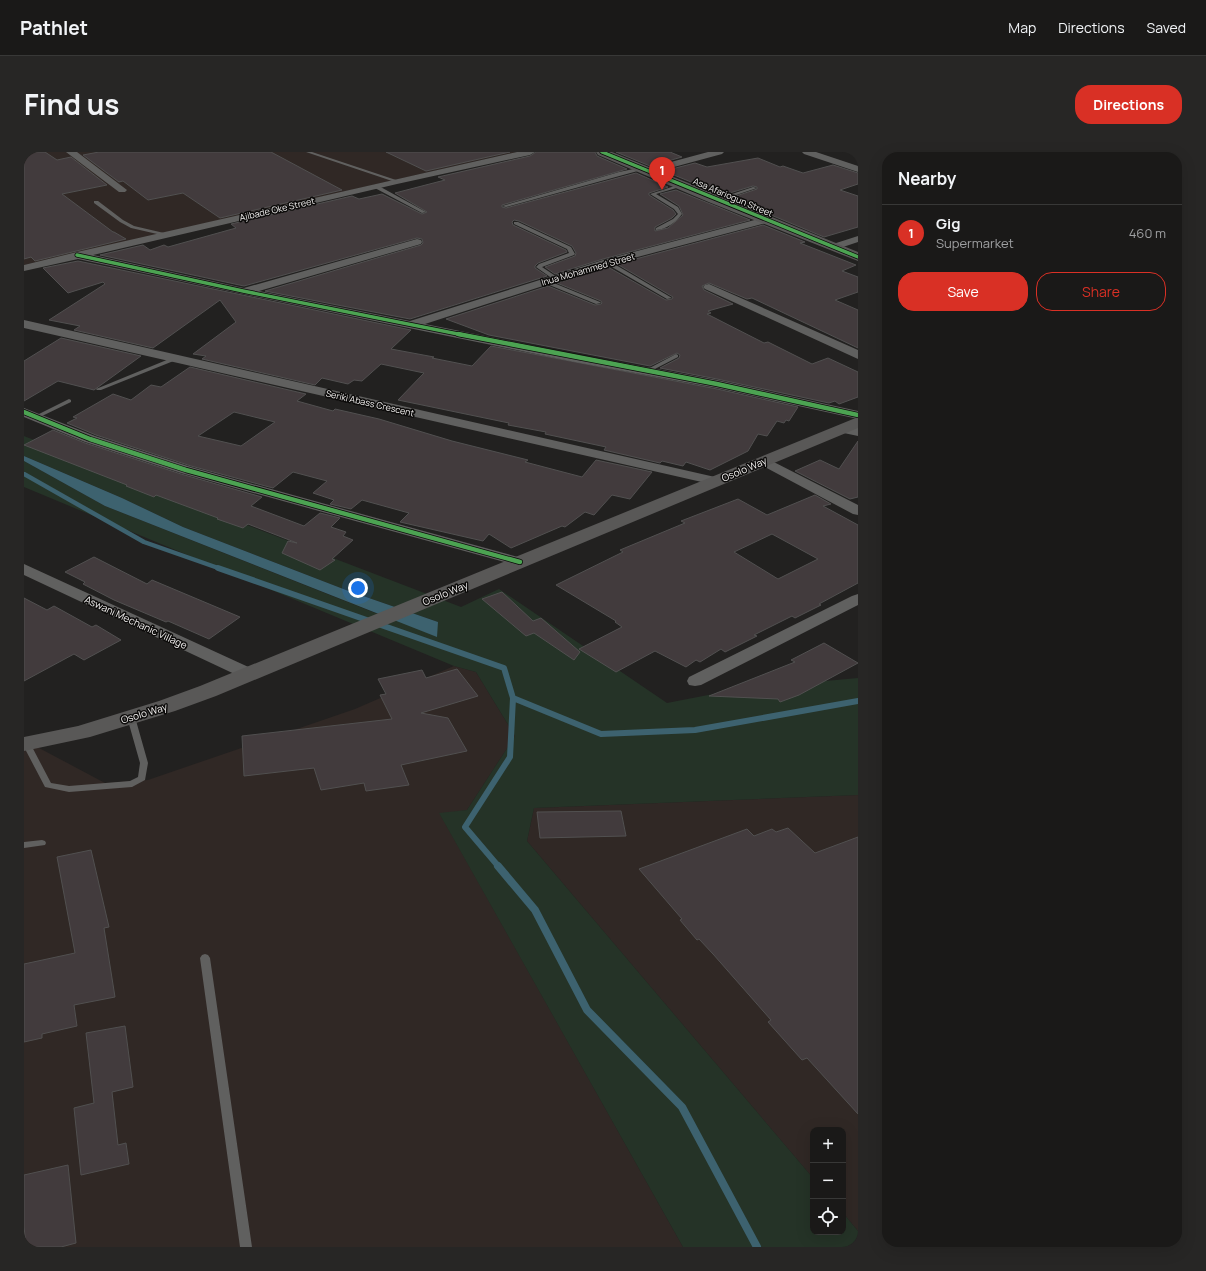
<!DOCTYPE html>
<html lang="en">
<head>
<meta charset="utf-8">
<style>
  body { margin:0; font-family:Manrope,sans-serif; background:#272625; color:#f1f3f6 }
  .controls { position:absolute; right:12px; bottom:12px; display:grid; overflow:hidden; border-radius:8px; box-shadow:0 4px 16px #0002 }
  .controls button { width:36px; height:36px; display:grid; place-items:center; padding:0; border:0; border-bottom:1px solid #383837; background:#1a1918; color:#f1f3f6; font:20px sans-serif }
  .you { position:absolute; left:334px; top:436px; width:14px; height:14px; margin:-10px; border:3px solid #fff; border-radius:50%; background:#1a73e8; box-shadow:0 0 0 6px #1a73e833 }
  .badge { display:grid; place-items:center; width:26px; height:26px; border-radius:50%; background:#d93025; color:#fff; font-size:13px; font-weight:700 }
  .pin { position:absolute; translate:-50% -33px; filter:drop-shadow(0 1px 2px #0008) }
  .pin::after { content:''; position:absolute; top:21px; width:14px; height:12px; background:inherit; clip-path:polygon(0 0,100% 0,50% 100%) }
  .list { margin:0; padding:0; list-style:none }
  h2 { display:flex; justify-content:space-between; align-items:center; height:52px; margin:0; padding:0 16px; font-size:17px }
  h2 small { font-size:13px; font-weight:400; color:#9fa0a2 }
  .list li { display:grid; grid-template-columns:26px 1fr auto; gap:12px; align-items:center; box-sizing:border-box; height:56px; padding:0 16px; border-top:1px solid #383837 }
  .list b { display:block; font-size:15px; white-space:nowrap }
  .list p { margin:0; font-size:13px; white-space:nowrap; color:#9fa0a2 }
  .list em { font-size:13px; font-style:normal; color:#9fa0a2 }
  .actions { display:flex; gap:8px; padding:12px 16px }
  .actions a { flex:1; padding:9px 0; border:1px solid #d93025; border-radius:16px; text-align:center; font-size:14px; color:#d93025 }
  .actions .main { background:#d93025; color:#fff }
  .icon { flex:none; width:22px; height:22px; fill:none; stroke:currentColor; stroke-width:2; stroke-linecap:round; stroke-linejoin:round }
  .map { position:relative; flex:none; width:834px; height:1095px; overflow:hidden; border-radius:16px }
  header { display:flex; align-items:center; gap:24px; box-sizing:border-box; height:56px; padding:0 20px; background:#1a1918; border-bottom:1px solid #383837 }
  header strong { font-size:19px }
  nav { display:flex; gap:22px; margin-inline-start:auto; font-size:14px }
  .intro { display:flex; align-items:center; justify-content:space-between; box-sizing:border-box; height:96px; padding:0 24px }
  h1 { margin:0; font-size:28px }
  .button { padding:10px 18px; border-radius:16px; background:#d93025; color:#fff; font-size:14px; font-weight:700 }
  main { display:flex; gap:24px; padding:0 24px }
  aside { flex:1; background:#1a1918; border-radius:16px; box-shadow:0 4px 16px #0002 }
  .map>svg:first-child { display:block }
  .built { fill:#302825 }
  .green { fill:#253327 }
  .water { fill:#3d626f }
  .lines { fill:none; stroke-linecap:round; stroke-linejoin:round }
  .stream-far2 { stroke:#3d626f; stroke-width:4.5 }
  .stream-far1 { stroke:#3d626f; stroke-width:6 }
  .stream { stroke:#3d626f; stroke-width:8 }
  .building { fill:#423b3d; stroke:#515050; fill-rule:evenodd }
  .lane { fill:#60605f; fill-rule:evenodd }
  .street { fill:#60605f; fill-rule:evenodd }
  .secondary { fill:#595857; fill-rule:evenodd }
  .cycleway-far1-casing { stroke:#0b0a09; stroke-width:5 }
  .cycleway-casing { stroke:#0b0a09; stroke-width:6 }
  .cycleway-far1 { stroke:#4ca352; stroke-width:3.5 }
  .cycleway { stroke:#4ca352; stroke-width:4.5 }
  .labels { text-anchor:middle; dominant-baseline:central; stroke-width:3; stroke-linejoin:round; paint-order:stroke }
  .far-street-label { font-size:9px; fill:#f3f1f0; stroke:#0b0a09 }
  .street-label { font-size:10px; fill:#f3f1f0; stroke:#0b0a09 }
</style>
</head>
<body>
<header>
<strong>Pathlet</strong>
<nav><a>Map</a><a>Directions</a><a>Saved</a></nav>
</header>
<div class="intro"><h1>Find us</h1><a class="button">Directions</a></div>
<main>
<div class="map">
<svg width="834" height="1095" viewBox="0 0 834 1095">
  <rect width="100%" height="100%" fill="#222120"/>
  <path class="built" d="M0,0H493L0,113Z
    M430,514L452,520L491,584L443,658L416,662L659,1095H0V588L81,631L124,628L331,557Z
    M834,643V1079L819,1061V978H789V1026L503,689L510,656Z"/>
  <path class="green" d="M0,284L176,355L437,455L475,437L643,551L715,537L834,526V643L510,656L503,689L789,1026V1080H819V1061L834,1079V1095H659L415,661L443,658L491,584L452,520L430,514L0,335V309L81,354L359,464L414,470L322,438L159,375L98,346L0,304Z"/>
  <path class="water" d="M0,304L98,346L159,375L322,438L414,470L413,485L81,354L0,309Z"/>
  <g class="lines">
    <path class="stream-far2" d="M0,322L120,390L197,417"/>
    <path class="stream-far1" d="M194,416L480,516L489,546L486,605L441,675L475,715
      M489,546L577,582L671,578L834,549"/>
    <path class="stream" d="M474,714L511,758L563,858L658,955L733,1095"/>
  </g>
  <path class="building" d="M0,0H21L33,8L47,5L83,33L38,42L89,80H90L102,87L11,109L7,105L0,107Z
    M75,0H247L318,38L196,66L159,41L124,48L99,29L95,30L59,3Z
    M362,0H486L402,19Z
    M512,0H571L573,4L603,17L478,53V55L482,56L612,21L644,35L625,41V43L649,58L652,62L648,66L631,75V79L644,76L659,63L655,54L636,42L652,38L726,68L579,107L531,122L521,115L551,104L552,101L548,94L495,69L490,68L488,70L489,73L542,98L543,100L514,111L511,114V116L523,124L386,167L241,139L397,93L399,91L398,87L393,86L220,134L76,103L119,93L126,98L140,93L144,95L212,76L207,72L328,44L335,47L358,42L398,62L403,60L371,41L421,28L414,25L506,4Z
    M592,0H646L658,5L626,14Z
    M734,6L756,15L759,14L779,21L809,13L834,21V32L816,38L834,44V75L800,85L706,46L733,37V35L729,34L699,43L640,19L671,11L683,15Z
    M739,73L781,90L776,91L832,113L818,119L834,125V140L811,148L834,158V196L728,146L723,147L685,131L678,134L680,138L709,152L684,159L687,161L683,162L740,191L744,190L788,212L804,206L834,220V245L815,252L811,249L805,251L693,227L636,216L655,206L656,203L653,201L626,214L465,183L422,167L524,134L571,153L577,152L578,151L577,149L533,131L584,115L642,148L648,147L649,145L593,112Z
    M54,109L387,178L367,197L410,205L408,206L448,214L467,194L693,237L774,255L765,269L762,268L760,271L753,269L743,284L734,282L724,299L686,318L662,310L659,314L638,309L636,311L580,298L582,295L521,282L522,280L484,273L485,271L374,248L400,221L357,212L338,229L330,228L324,232L298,226L291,233L178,207L182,204L169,202L212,170L196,148L129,196L50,178L56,174L25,168L81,132L79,130L44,141L19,116Z
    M37,186L117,204L70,238L34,229L0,249V209Z
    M166,215L282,242L273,249L309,259L311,257L355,267L428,289L504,308L501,310L558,325L572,308L628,320L606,347L588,343L570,363L561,360L541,375L538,374L487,396L465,382L459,389L376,370L385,361L338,348L327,357L306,352L310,348L289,341L303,329L269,320L249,336L167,314L72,283L43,271L53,266L49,265L89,242L107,248L127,233L137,235ZM210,260L251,270L217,294L174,284Z
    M29,278L61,291L157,322L238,345L227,354L280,374L296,361L316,366L307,375L322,380L319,384L329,388L308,407L311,408L296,418L258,401L264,389L273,391L224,372L219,376L193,367L194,366L132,343L130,345L102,334L103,333L0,293Z
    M834,289V345L826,347L771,319L796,308L815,317Z
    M791,343L807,352L799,354L834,373V431L795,452L797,453L771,466L768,464L730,483L733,484L701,500L697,497L676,510L672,508L662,515L631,499L592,520L555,497L598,475L591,470L592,469L532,433L599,400L596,398L661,371L657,369L714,347L743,363ZM748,382L794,407L754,427L710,400Z
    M70,405L123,432L128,428L216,465L185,487L144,469L142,470L90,448L59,432L61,430L41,420Z
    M478,440L509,469L517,466L556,500L550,508L510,481L502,484L458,447Z
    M0,446L23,458L30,454L68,475L72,473L97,488L60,508L50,502L0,529Z
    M800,491L834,511L775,543L756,550L754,547L685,544L771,510L767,508Z
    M433,517L454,544L397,561L424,566L443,599L377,613L385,633L342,639L340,631L297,638L290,616L220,624L218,584L368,567L356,543L362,542L354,527L398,518L402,526Z
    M597,659L602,684L516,686L513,660Z
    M764,676L791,701L834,685V962L783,906L778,908L744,870L747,868L689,802L675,787L673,788L656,768L658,767L615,717L723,677L730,684L748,677L752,680Z
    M67,698L85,775L80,776L91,845L50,853L53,874L18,882V886L0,890V812L51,801L33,705Z
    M101,874L109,935L88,940L94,993L102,991L105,1012L57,1023L50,956L70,951L62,881Z
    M44,1013L52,1091L37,1095H2L0,1074V1023Z"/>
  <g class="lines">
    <path class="lane" d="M282,0H288L375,29L371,30Z
      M619,15H621V17L482,55L478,54L595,20Z
      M657,32L659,33V34L632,42L654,55L658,62C653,69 642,78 632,78V76L649,67L654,62L650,57L626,42Z
      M349,33H353L402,60L398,61L349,35Z
      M729,35L733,36L694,49L690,48Z
      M70,49H74L99,68L110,74L140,81L144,83L142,84L107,76L96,70L70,51Z
      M490,70H494L547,95L551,102L550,103L518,115L533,125V127H529L512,115L515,112L545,101L543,97L490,72Z
      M581,109H585L648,146L643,147L581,111Z
      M520,127L576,150L577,151L572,152L518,130V128Z
      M652,202L654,203V205L625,220L620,219Z
      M150,205L153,207L152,208L77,238H73L72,237Z
      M45,247L47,248V250L16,265H12L11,264Z
      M104,563H110L111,565L124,611L121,628L108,635L45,640L21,635L0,595V589H5L6,591L27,631L45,634L106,629L114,625L116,611L103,565Z
      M18,688L21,689L22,691L21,693L0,696V690Z
      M181,802L184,803L186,806L228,1095H216L176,806L178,803Z"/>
    <path class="street" d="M42,0H53L103,38L101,40H95Z
      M493,0H511L506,3L373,32L69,103L220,136L393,87L397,88L398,90L397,92L235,139L386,169L579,108L742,65L747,68L746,70L587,112L401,172L551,202L693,228L834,259V267L693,236L551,210L219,142L54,107L0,119V113L53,100Z
      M684,0H700L698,2L624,22L619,19L621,17Z
      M778,0H792L834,14V20L780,2Z
      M834,84V90L810,98L805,95L806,93Z
      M685,132L834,198V207L681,137L679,135L681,133Z
      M0,168L691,325L696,326L698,329L696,332L691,333L0,176Z
      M0,256L71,284L167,315L501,407L504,410L501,413L496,415L491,413L157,321L61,290L0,265Z
      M820,273L834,276V284L815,280L813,277L815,274Z
      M740,305L834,353V363L829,362L735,312L733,309L735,306Z
      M0,412L231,518L233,522L231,526L225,527L219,526L0,423Z
      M834,442V453L677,533L671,534L665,533L663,529L665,525L828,444Z"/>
    <path class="secondary" d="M572,0H588L834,100V109L687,51L574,3Z
      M834,265V276L192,544L151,559L66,585L0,599V585L54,574L135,549L176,534Z"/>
    <g class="cycleway-far1-casing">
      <path id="cycleway-far1" d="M578,0L834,105
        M53,103L219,139L439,183"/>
    </g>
    <g class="cycleway-casing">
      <path id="cycleway" d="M434,182L693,232L834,263
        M0,260L66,287L162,318L496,410"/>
    </g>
    <use href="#cycleway-far1" class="cycleway-far1"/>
    <use href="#cycleway" class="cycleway"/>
  </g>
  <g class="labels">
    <g class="far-street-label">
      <text transform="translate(709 45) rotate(23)">Asa Afariogun Street</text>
      <text transform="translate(253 57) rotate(-13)">Ajibade Oke Street</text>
      <text transform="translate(564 117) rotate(-16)">Inua Mohammed Street</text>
      <text transform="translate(346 251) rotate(13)">Seriki Abass Crescent</text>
    </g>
    <g class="street-label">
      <text transform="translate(720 317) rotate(-23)">Osolo Way</text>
      <text transform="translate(421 441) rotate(-22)">Osolo Way</text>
      <text transform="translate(112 470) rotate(25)">Aswani Mechanic Village</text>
      <text transform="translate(120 561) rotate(-17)">Osolo Way</text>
    </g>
  </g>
</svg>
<div class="controls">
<button>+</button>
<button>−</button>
<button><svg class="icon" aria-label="locate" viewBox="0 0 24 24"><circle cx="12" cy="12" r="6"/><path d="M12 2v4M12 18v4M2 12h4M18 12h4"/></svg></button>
</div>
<div class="you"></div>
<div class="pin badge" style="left:638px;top:38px">1</div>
</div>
<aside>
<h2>Nearby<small></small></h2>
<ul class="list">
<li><span class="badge">1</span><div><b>Gig</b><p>Supermarket</p></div><em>460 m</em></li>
</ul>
<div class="actions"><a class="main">Save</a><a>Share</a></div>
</aside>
</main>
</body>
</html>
